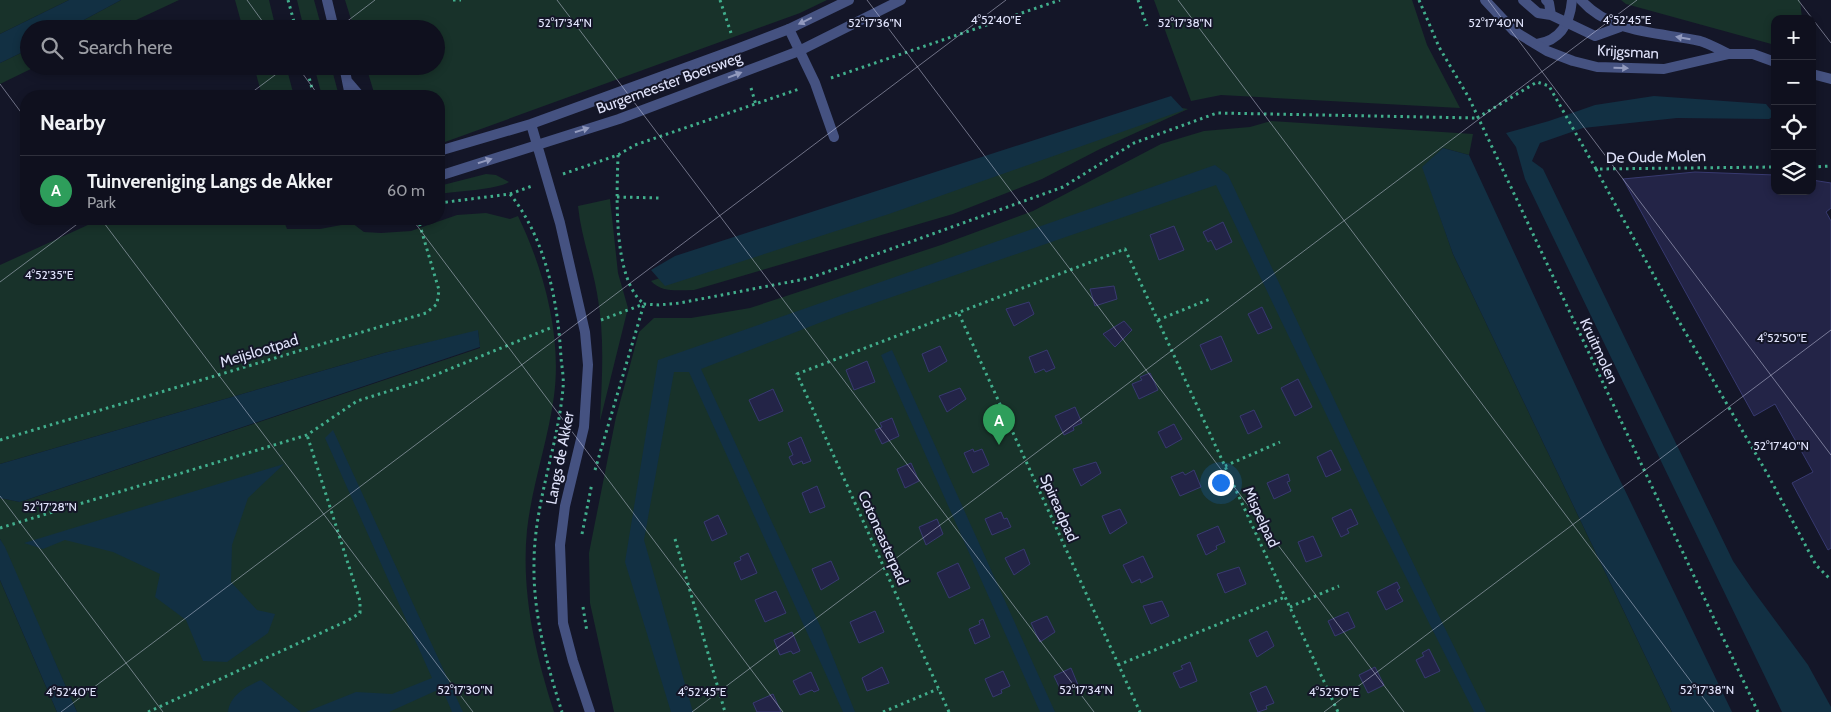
<!DOCTYPE html>
<html lang="en">
<head>
<meta charset="utf-8">
<style>
  body { margin:0; font-family:Cabin,sans-serif; background:#1d1e2b; color:#f1f3f6 }
  .controls { position:absolute; right:15px; top:15px; display:grid; overflow:hidden; border-radius:10px; box-shadow:0 2px 8px #0003 }
  .controls button { width:45px; height:45px; display:grid; place-items:center; padding:0; border:0; border-bottom:1px solid #2f303c; background:#0f101e; color:#f1f3f6; font:25px sans-serif }
  .you { position:absolute; left:1220px; top:482px; width:18px; height:18px; margin:-12px; border:4px solid #fff; border-radius:50%; background:#1a73e8; box-shadow:0 0 0 8px #1a73e833 }
  .badge { display:grid; place-items:center; width:32px; height:32px; border-radius:50%; background:#1a73e8; color:#fff; font-size:16px; font-weight:700 }
  .pin { position:absolute; translate:-50% -41px; filter:drop-shadow(0 1px 2px #0008) }
  .pin::after { content:''; position:absolute; top:26px; width:18px; height:15px; background:inherit; clip-path:polygon(0 0,100% 0,50% 100%) }
  .list { margin:0; padding:0; list-style:none }
  h2 { display:flex; justify-content:space-between; align-items:center; height:65px; margin:0; padding:0 20px; font-size:21px }
  h2 small { font-size:16px; font-weight:400; color:#9b9da4 }
  .list li { display:grid; grid-template-columns:32px 1fr auto; gap:15px; align-items:center; box-sizing:border-box; height:70px; padding:0 20px; border-top:1px solid #2f303c }
  .list b { display:block; font-size:19px; white-space:nowrap }
  .list p { margin:0; font-size:16px; white-space:nowrap; color:#9b9da4 }
  .list em { font-size:16px; font-style:normal; color:#9b9da4 }
  .icon { flex:none; width:28px; height:28px; fill:none; stroke:currentColor; stroke-width:2; stroke-linecap:round; stroke-linejoin:round }
  .map { position:relative; flex:none; width:1831px; height:712px; overflow:hidden }
  .search { position:absolute; background:#0f101e; box-shadow:0 2px 8px #0003; left:20px; top:20px; width:425px; height:55px; display:flex; align-items:center; gap:12px; box-sizing:border-box; padding:0 18px; border-radius:28px; color:#9b9da4; font-size:19px }
  .panel { position:absolute; background:#0f101e; box-shadow:0 2px 8px #0003; left:20px; top:90px; width:425px; height:135px; border-radius:20px }
  .map>svg:first-child { display:block }
  .green { fill:#18322a }
  .water { fill:#123043 }
  .building { fill:#232447; stroke:#383a70 }
  .lines { fill:none; stroke-linecap:round; stroke-linejoin:round }
  .path { stroke:#41ae8c; stroke-width:3; stroke-dasharray:2.5 4; stroke-linecap:butt }
  .service { stroke:#455281; stroke-width:10 }
  .minor { stroke:#455281; stroke-width:10 }
  .tertiary { stroke:#455281; stroke-width:10 }
  .oneway { fill:#929abe }
  .ticks { fill:none; stroke:#e0e3fb; stroke-width:1; stroke-opacity:0.45 }
  .labels { text-anchor:middle; dominant-baseline:central; stroke-width:4; stroke-linejoin:round; paint-order:stroke }
  .street-label { font-size:15px; fill:#e0e3fb; stroke:#141628 }
  .ticks-label { font-size:12px; text-anchor:middle; fill:#e0e3fb; stroke:#141628; stroke-width:4; stroke-linejoin:round; paint-order:stroke }
</style>
</head>
<body>
<div class="map">
<svg width="1831" height="712" viewBox="0 0 1831 712">
  <rect width="100%" height="100%" fill="#141628"/>
  <path class="green" d="M0,0H69L0,34Z
    M121,0H179L117,29H67Z
    M235,0H269L276,29H243Z
    M297,0H314L322,29H304Z
    M345,0H827L800,13L445,142L439,141V96H375L366,66H436V29H354Z
    M1154,0H1412L1427,45L1460,108L1221,95L1191,101Z
    M1621,0H1800L1802,19H1775V45L1626,4Z
    M29,49V66H37L0,84V63Z
    M254,66H286L294,96H262Z
    M314,66H331L339,96H322Z
    M1176,107L1188,109L1100,149L1042,179L953,214L694,290C678,290 662,293 651,281Z
    M1271,121L1473,134L1469,155L1443,148L1423,167L1453,254L1672,712H614L590,603L589,553L616,417L639,332L654,318H691L750,308L941,245L1033,211L1161,144L1204,131L1250,127Z
    M486,174L496,175L509,182C496,190 456,191 439,194V186Z
    M610,199L618,273L628,308L600,421C602,378 605,336 597,293C592,264 581,236 578,206Z
    M486,213L510,219L518,216C544,270 562,336 554,396C548,441 532,485 527,530C521,592 535,653 554,712H77L0,539V498L20,502L480,348L478,331L384,353L0,464V265L101,219H283L287,229H320L352,223L364,232L381,233L411,231L457,215Z
    M0,580L57,712H0Z"/>
  <path class="water" d="M69,0H121L67,29H29V49L0,63V34Z
    M1171,96L1184,110L889,214L665,286L651,270L675,256Z
    M1654,96L1766,104L1775,115L1769,119L1677,118L1583,128L1540,143L1532,161L1543,169L1733,561L1752,589L1808,665L1831,707V712H1782L1525,179L1516,147L1506,133L1549,121L1595,105Z
    M1443,148L1469,155L1604,447L1732,712H1672L1453,254L1422,167Z
    M1215,165L1228,175L1368,471L1486,712H1474L1375,516L1216,185L837,316L701,369L822,630L855,712H843L689,372H674L644,540L693,712H671L625,562L658,360Z
    M478,330L480,347L20,502L0,498V464L384,353Z
    M892,350L1055,712H1040L881,355Z
    M333,430L463,712H452L442,688L389,712H306L356,692L392,694L432,678L325,438Z
    M284,464L248,498L232,545L231,582L257,610L275,614L268,633L227,662L203,661L186,620L155,597L160,574L113,552L65,540L43,549L24,543Z
    M0,539L5,547L77,712H57L0,580Z
    M261,680L301,712H228C230,695 247,686 261,680Z"/>
  <path class="building" d="M1695,172L1775,175V191H1812V180L1831,183V208L1826,212L1831,221V548L1828,550L1792,483L1813,472L1775,404L1754,416L1623,179Z
    M1223,222L1232,242L1216,250L1211,240L1208,242L1203,232Z
    M1174,226L1184,250L1159,260L1150,235Z
    M1114,286L1117,299L1095,306L1090,289Z
    M1029,302L1034,314L1014,326L1006,309Z
    M1262,307L1272,328L1258,334L1248,314Z
    M1124,321L1132,330L1115,347L1103,334Z
    M1221,336L1232,361L1211,370L1200,345Z
    M940,346L947,361L929,372L922,354Z
    M1047,350L1055,368L1046,372L1044,369L1035,373L1029,357Z
    M867,361L875,382L854,390L846,370Z
    M1150,373L1158,390L1139,399L1132,384L1142,380L1140,377Z
    M1298,379L1312,407L1295,416L1281,388Z
    M960,388L966,399L947,412L939,396Z
    M773,389L783,411L759,421L749,400Z
    M1075,407L1082,423L1073,427L1074,430L1064,435L1055,416Z
    M1254,410L1262,427L1248,434L1240,416Z
    M892,418L899,436L882,444L875,430L882,427L880,423Z
    M1174,424L1182,439L1166,448L1158,432Z
    M801,437L811,461L803,464L802,461L793,465L789,457L793,455L788,443Z
    M973,449L974,452L982,449L989,465L973,473L964,453Z
    M1331,450L1341,470L1326,477L1317,457Z
    M1096,462L1101,473L1081,486L1073,469Z
    M911,463L919,481L905,488L897,469Z
    M1194,470L1201,487L1180,496L1171,477L1183,472L1185,475Z
    M1288,474L1290,481L1287,482L1291,491L1274,499L1267,483Z
    M817,486L825,507L810,513L802,493Z
    M1120,509L1127,523L1110,534L1102,516Z
    M1351,509L1358,524L1347,529L1349,533L1341,537L1332,518Z
    M1001,512L1004,519L1007,518L1011,527L992,535L985,519Z
    M718,515L727,534L712,541L704,522Z
    M937,519L943,534L926,545L919,527Z
    M1218,526L1225,542L1216,546L1217,549L1206,555L1197,535Z
    M1313,536L1322,556L1306,562L1298,542Z
    M1024,549L1030,564L1014,575L1005,558Z
    M748,553L757,573L741,580L734,563L741,560L740,557Z
    M1143,556L1153,577L1141,583L1140,579L1132,583L1123,565Z
    M831,561L839,579L821,590L812,569Z
    M958,563L970,588L949,598L937,573Z
    M1239,567L1246,584L1225,593L1217,574Z
    M1397,582L1400,588L1397,590L1403,601L1386,610L1377,592Z
    M776,591L786,613L765,622L755,600Z
    M1162,601L1169,616L1151,624L1143,606Z
    M875,611L884,632L859,643L850,622Z
    M1348,612L1355,627L1335,636L1328,621Z
    M1047,616L1055,632L1040,642L1031,623Z
    M983,619L990,637L975,644L969,629L980,624L979,621Z
    M1267,631L1274,646L1257,657L1249,640Z
    M792,632L800,651L793,654L791,651L780,655L774,640Z
    M1429,649L1440,671L1425,678L1416,660L1424,656L1422,653Z
    M1190,662L1197,681L1180,688L1173,673L1183,669L1181,666Z
    M882,667L889,683L867,691L862,678Z
    M1375,667L1384,685L1368,693L1359,675Z
    M1071,668L1078,685L1071,688L1072,691L1063,695L1054,676Z
    M1003,671L1010,686L1001,690L1002,693L993,697L985,679Z
    M811,672L819,690L814,692L812,690L800,695L793,681Z
    M1266,686L1274,703L1266,706L1267,709L1258,712L1250,693Z
    M773,694L781,712H757L753,703Z"/>
  <g class="lines">
    <path class="path" d="M288,0L296,29
      M453,0H461
      M720,0L731,33
      M1138,0L1147,26
      M1419,0L1439,47L1469,98L1758,712
      M306,66L314,96
      M831,78L1060,0
      M751,88L756,105
      M1477,118L1537,82L1549,86L1596,169L1775,167
      M618,155C617,193 612,279 644,304
      M1812,167L1831,166
      M1596,169L1677,318L1768,475L1816,565L1831,580
      M563,174L618,155L635,145L799,89
      M510,194C546,239 558,302 561,358C562,368 564,378 563,388C558,447 534,503 534,564C533,614 547,665 562,712
      M617,197L661,198
      M439,203L510,194L532,186
      M392,219H393
      M959,314L1140,712
      M601,320L644,304L659,305L680,303L810,278L1063,187L1134,143L1217,113L1477,118
      M1158,320L1210,299
      M0,440L426,313L437,304L439,290L418,219
      M1225,466L1280,442
      M595,470L644,304
      M0,528L307,435L357,401L418,382L550,328
      M582,534L592,483
      M675,539L725,712
      M583,607L587,632
      M1290,607L1339,586
      M1118,665L1285,597
      M148,712L347,621L360,613V601L307,435
      M883,712L938,689
      M949,712L797,374L1125,249L1338,712"/>
    <path class="service" d="M789,29L815,83L834,137
      M1537,44C1561,40 1570,23 1572,0"/>
    <path class="minor" d="M1485,0L1514,31L1547,51L1573,61L1597,67L1664,69L1729,54H1753L1775,62
      M1523,0L1538,13L1551,15L1595,36L1620,27
      M1546,0L1549,3L1551,15
      M1581,0C1611,34 1659,32 1700,41C1710,44 1720,50 1729,54
      M1812,74L1831,79"/>
    <path class="tertiary" d="M327,0L334,29
      M344,66L350,96
      M348,82L360,96
      M531,124L560,223L585,332L588,365L584,427L565,506L560,545L563,623L573,661L590,712
      M439,151L531,124L737,49L789,29L849,0
      M439,176L619,119L799,51L901,0"/>
  </g>
  <defs><path id="oneway-solid" d="M-6-.8H1V-3.2L6.5 0L1 3.2V.8H-6Z" transform="scale(1.25)"/></defs>
  <g class="oneway">
    <use href="#oneway-solid" transform="translate(805 21) rotate(154)"/>
    <use href="#oneway-solid" transform="translate(1683 38) rotate(-170)"/>
    <use href="#oneway-solid" transform="translate(1621 68) rotate(2)"/>
    <use href="#oneway-solid" transform="translate(735 75) rotate(-21)"/>
    <use href="#oneway-solid" transform="translate(582 130) rotate(-17)"/>
    <use href="#oneway-solid" transform="translate(485 161) rotate(-18)"/>
  </g>
  <path class="ticks" d="M247,0L268,29M557,0L1094,712M867,0L1404,712M1178,0L1714,712M1488,0L1831,455M1798,0L1831,43M337,29L375,0M297,66L319,96M0,84L26,119M247,96L287,66M101,219L473,712M412,219L783,712M0,282L84,219M0,496L163,712M61,712L1006,0M692,712L1637,0M1324,712L1831,330"/>
  <g class="labels">
    <g class="street-label">
      <text transform="translate(1628 52) rotate(3)">Krijgsman</text>
      <text transform="translate(669 83) rotate(-20)">Burgemeester Boersweg</text>
      <text transform="translate(1656 157) rotate(-1)">De Oude Molen</text>
      <text transform="translate(259 351) rotate(-17)">Meijslootpad</text>
      <text transform="translate(1599 351) rotate(65)">Kruitmolen</text>
      <text transform="translate(560 458) rotate(-79)">Langs de Akker</text>
      <text transform="translate(1059 508) rotate(66)">Spireadpad</text>
      <text transform="translate(1261 517) rotate(65)">Mispelpad</text>
      <text transform="translate(883 538) rotate(66)">Cotoneasterpad</text>
    </g>
  </g>
  <g class="ticks-label">
    <text x="996" y="24">4°52'40"E</text>
    <text x="1627" y="24">4°52'45"E</text>
    <text x="565" y="27">52°17'34"N</text>
    <text x="875" y="27">52°17'36"N</text>
    <text x="1185" y="27">52°17'38"N</text>
    <text x="1496" y="27">52°17'40"N</text>
    <text x="49" y="279">4°52'35"E</text>
    <text x="1782" y="342">4°52'50"E</text>
    <text x="1781" y="450">52°17'40"N</text>
    <text x="50" y="511">52°17'28"N</text>
    <text x="465" y="694">52°17'30"N</text>
    <text x="1086" y="694">52°17'34"N</text>
    <text x="1707" y="694">52°17'38"N</text>
    <text x="71" y="696">4°52'40"E</text>
    <text x="702" y="696">4°52'45"E</text>
    <text x="1334" y="696">4°52'50"E</text>
  </g>
</svg>
<div class="controls">
<button>+</button>
<button>−</button>
<button><svg class="icon" aria-label="locate" viewBox="0 0 24 24"><circle cx="12" cy="12" r="6"/><path d="M12 2v4M12 18v4M2 12h4M18 12h4"/></svg></button>
<button><svg class="icon" aria-label="layers" viewBox="0 0 24 24"><path d="M12 4l9 5-9 5-9-5zM3 14l9 5 9-5"/></svg></button>
</div>
<div class="you"></div>
<div class="pin badge" style="left:999px;top:445px;background:#2e9e5b">A</div>
<div class="search"><svg class="icon" aria-label="search" viewBox="0 0 24 24"><circle cx="10" cy="10" r="6"/><path d="M15 15l6 6"/></svg>Search here</div>
<section class="panel">
<h2>Nearby<small></small></h2>
<ul class="list">
<li><span class="badge" style="background:#2e9e5b">A</span><div><b>Tuinvereniging Langs de Akker</b><p>Park</p></div><em>60 m</em></li>
</ul>
</section>
</div>
</body>
</html>
